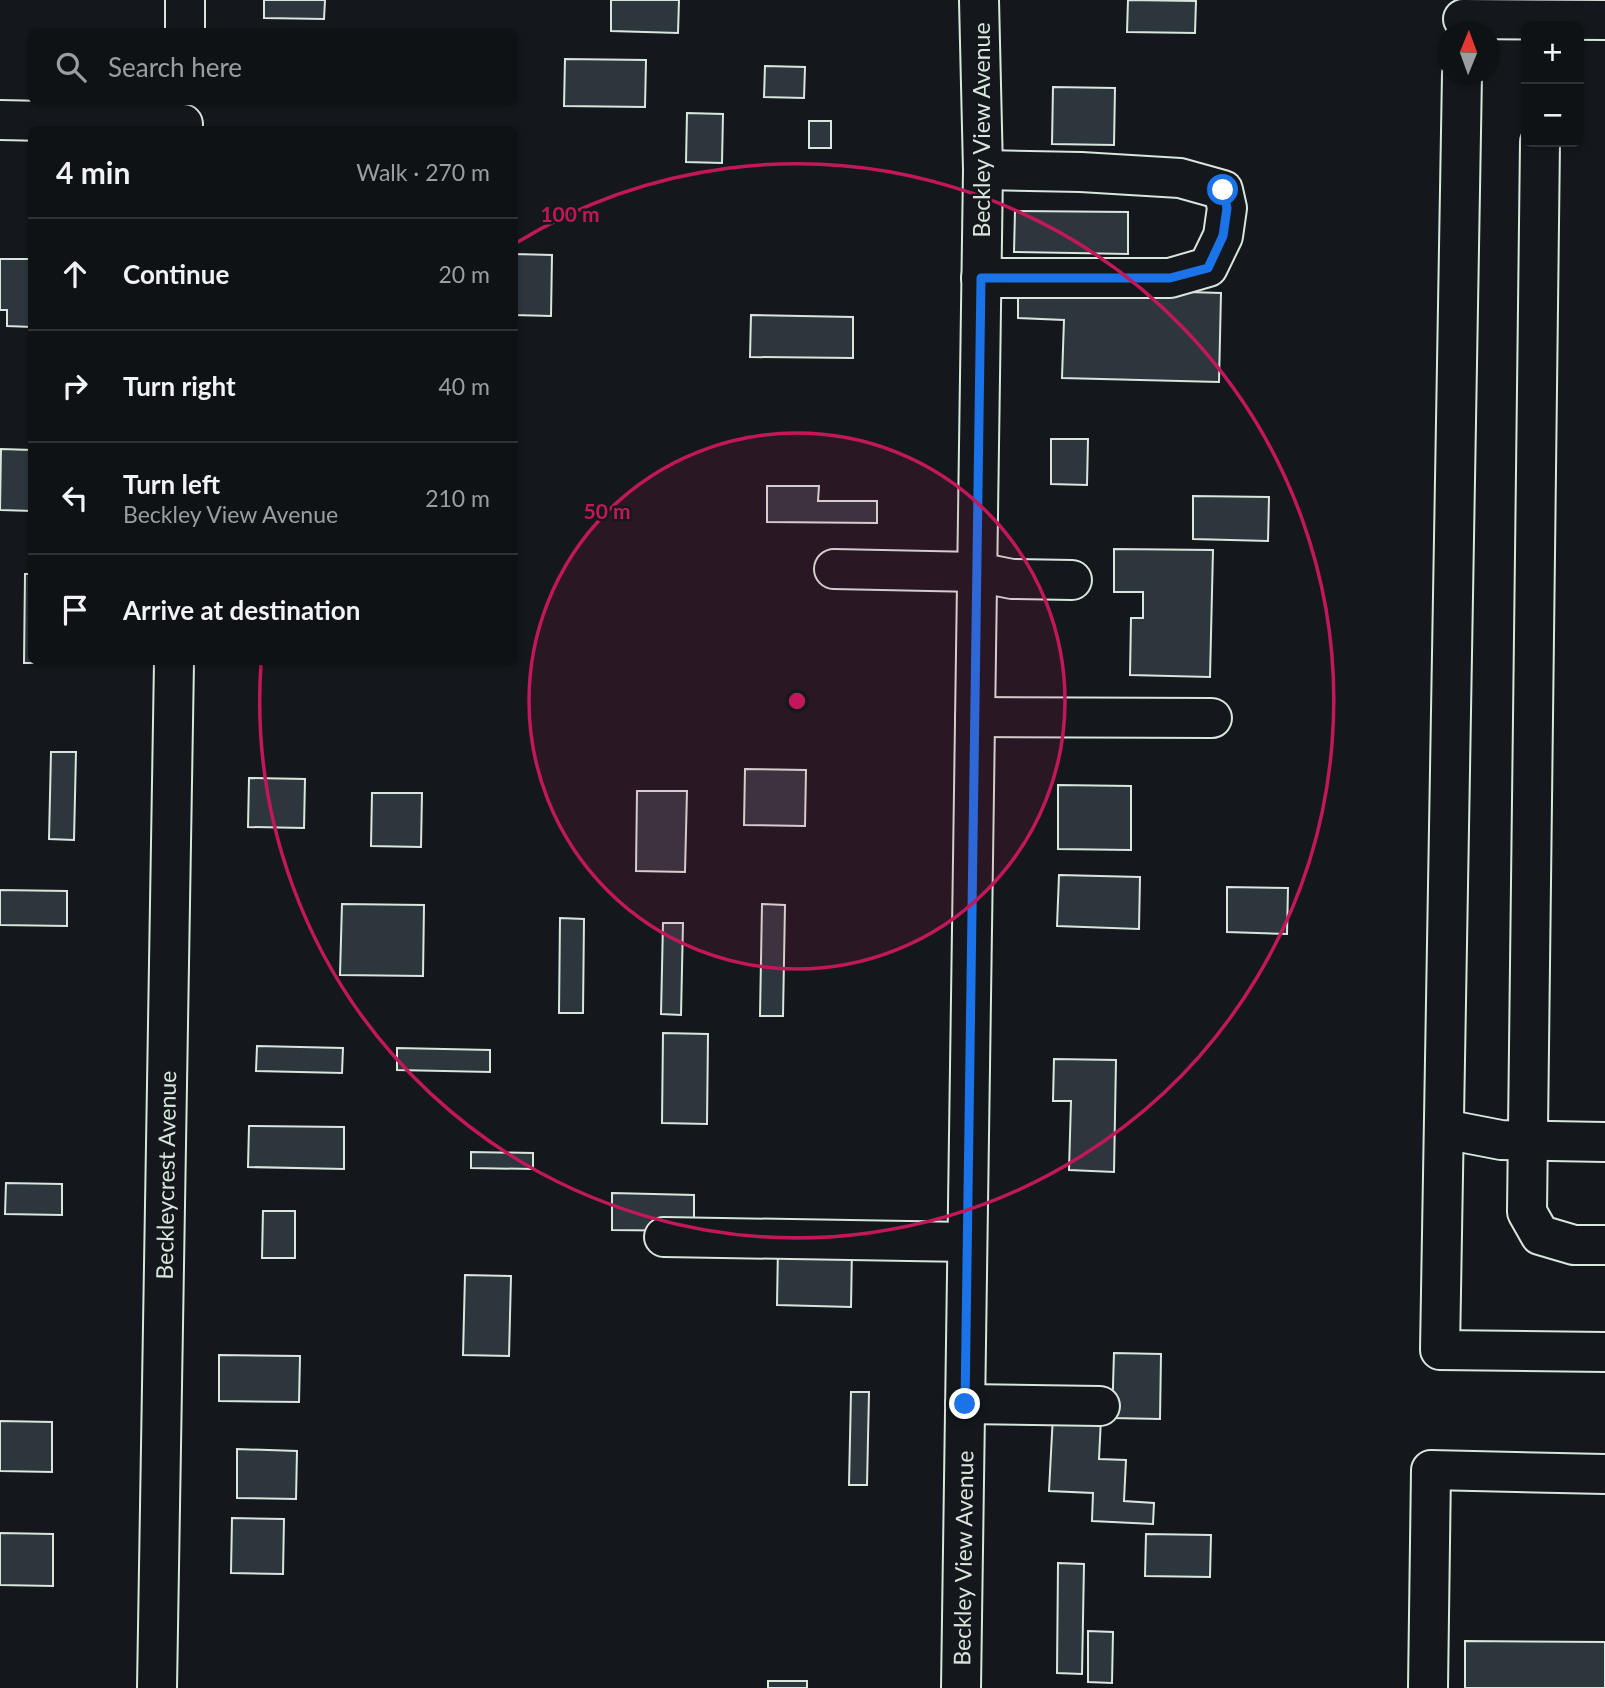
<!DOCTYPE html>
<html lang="en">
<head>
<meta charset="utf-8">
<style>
  body { margin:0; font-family:Lato,sans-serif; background:#181b1e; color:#f1f3f6 }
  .controls { position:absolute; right:21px; top:21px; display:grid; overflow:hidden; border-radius:10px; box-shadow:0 2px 5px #0004 }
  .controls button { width:63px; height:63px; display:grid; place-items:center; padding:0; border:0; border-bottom:2px solid #2f3234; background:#0f1215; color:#f1f3f6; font:35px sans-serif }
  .compass { position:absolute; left:1437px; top:21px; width:63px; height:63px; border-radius:50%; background:#0f1215; box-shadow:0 2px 5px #0004; rotate:1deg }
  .stop { position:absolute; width:21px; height:21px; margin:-16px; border:5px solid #1a73e8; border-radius:50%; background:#fff }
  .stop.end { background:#1a73e8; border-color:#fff; box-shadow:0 2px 7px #0008 }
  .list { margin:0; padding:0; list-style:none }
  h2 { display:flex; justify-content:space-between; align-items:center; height:91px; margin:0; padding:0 28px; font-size:30px }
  h2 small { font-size:23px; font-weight:400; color:#9b9ea0 }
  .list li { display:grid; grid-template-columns:46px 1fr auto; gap:21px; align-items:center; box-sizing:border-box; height:112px; padding:0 28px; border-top:2px solid #2f3234 }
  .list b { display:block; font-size:26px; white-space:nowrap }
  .list p { margin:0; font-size:23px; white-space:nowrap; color:#9b9ea0 }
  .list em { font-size:23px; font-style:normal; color:#9b9ea0 }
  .icon { flex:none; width:38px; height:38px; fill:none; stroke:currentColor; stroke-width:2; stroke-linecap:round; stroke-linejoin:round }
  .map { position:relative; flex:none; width:1605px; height:1688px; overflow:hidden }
  .search { position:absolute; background:#0f1215; box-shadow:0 2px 5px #0004; left:28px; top:28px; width:490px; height:77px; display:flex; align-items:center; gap:18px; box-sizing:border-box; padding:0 24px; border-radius:10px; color:#9b9ea0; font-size:26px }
  .panel { position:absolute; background:#0f1215; box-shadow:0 2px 5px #0004; left:28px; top:126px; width:490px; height:539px; border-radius:10px }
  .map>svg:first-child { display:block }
  .building { fill:#2c363c; stroke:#d8e6dc; stroke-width:2 }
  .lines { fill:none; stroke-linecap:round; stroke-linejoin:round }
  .minor-casing { stroke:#d8e6dc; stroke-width:42 }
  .minor { stroke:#14181c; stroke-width:38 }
  .route { stroke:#1a73e8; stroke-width:9 }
  .ring { fill:none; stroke:#c2185b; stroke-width:3.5 }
  .labels { text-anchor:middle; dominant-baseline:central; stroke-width:5; stroke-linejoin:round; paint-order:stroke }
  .street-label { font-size:23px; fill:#d8e6dc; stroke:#14181c }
  .centre { fill:#c2185b; stroke:#14181c; stroke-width:3.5 }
  .ring-label { font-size:21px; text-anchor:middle; font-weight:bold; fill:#c2185b; stroke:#14181c; stroke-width:5; stroke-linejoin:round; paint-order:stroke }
</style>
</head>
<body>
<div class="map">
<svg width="1605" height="1688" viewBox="0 0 1605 1688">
  <rect width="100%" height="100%" fill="#14181c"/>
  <path class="building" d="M264,0H325L324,19L264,18Z
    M611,0H679L678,33L611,31Z
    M1128,0L1196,1L1195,33L1127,32Z
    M565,59L646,60L645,107L564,106Z
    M765,66L805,67L804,98L764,97Z
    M1053,87L1115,88L1114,145L1052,144Z
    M687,113L723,114L722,163L686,162Z
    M809,121H831V148H809Z
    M1015,211L1128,212V254L1014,252Z
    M514,254L552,255L551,316L514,315Z
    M0,259H32V327L7,326V310H0Z
    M1018,287L1221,293L1219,382L1062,378L1064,320L1018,318Z
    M751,315L853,317V358L750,357Z
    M1051,439H1088L1087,485L1051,484Z
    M1,449L32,450V511L0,510Z
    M767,486H819L818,501H877V523L767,522Z
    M1193,496L1269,497L1268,541L1193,539Z
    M1114,549L1213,550L1210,677L1130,675L1131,618H1143V592H1114Z
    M25,574H32V662H50V663H24Z
    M51,752H76L74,840L49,839Z
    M745,769L806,770L805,826L744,825Z
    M249,778L305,779L304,828L248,827Z
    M1058,785L1131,786V850L1058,849Z
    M637,791H687L685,872L636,871Z
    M372,793H422L421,847L371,846Z
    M1059,875L1140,877L1139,929L1057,926Z
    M1227,887L1288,888L1287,934L1227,932Z
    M0,890L67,891V926L0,925Z
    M342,904L424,905L423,976L340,975Z
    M762,904L785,905L783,1016H760Z
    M560,918L584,919L583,1013H559Z
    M663,923H683L681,1015L661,1014Z
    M663,1033L708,1034L707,1124L662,1123Z
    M257,1046L343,1048L342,1073L256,1071Z
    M397,1048L490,1050V1072L397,1070Z
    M1054,1059L1116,1060L1114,1172L1069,1170L1071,1101H1053Z
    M249,1126L344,1127V1169L248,1167Z
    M471,1152L533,1153V1169L471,1168Z
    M6,1183L62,1184V1215L5,1214Z
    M612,1193L694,1195V1231L612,1230Z
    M263,1211H295V1258H262Z
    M778,1247L852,1249L851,1307L777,1305Z
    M465,1275L511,1276L509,1356L463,1355Z
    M1114,1353L1161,1354L1160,1419L1112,1418Z
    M219,1355L300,1356L299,1402L219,1401Z
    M851,1392H869L867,1485H849Z
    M1053,1415L1101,1418L1099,1459L1126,1460L1124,1501L1154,1503L1153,1524L1092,1521L1093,1493L1049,1491Z
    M0,1421L52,1422V1472L0,1471Z
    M237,1449L297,1451L296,1499L237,1498Z
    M232,1518L284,1519L283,1574L231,1573Z
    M0,1533L53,1534V1586L0,1585Z
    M1146,1534L1211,1535L1210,1577L1145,1576Z
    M1058,1563L1084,1564L1082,1674L1057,1673Z
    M1088,1631L1113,1632L1112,1683L1088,1682Z
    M1465,1641L1605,1642V1688H1465Z
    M768,1681H807V1688H768Z"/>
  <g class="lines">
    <g class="minor-casing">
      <g id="minor">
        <path d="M1463,19L1605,20"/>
        <path d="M185,32V0"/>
        <path d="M1462,74L1440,1350L1605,1352"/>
        <path d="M0,120L183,124"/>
        <path d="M1540,142L1527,1212L1540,1235L1574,1245H1605"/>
        <path d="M981,278H1170L1208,267L1223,236L1227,208L1223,190L1180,178L1081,172L983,170"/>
        <path d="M834,569L977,572L1012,579L1072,580"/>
        <path d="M975,717L1212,718"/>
        <path d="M1444,1129L1501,1140L1605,1142"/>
        <path d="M664,1237L967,1242"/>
        <path d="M965,1404L1100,1406"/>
        <path id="s1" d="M157,1688L174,662"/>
        <path id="s2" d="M961,1688L983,170L979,0"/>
        <path d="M1428,1688L1431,1470L1605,1474"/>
      </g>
    </g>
    <use href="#minor" class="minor"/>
  </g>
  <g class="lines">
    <path class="route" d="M965,1404L981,278H1170L1208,268L1223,236L1227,208L1223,190"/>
  </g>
  <circle cx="797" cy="701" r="268" fill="#c2185b" fill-opacity=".12"/>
  <g class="ring">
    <circle cx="797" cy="701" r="268"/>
    <path d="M516 243A537 537 0 1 1 261 664"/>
  </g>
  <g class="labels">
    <g class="street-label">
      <text transform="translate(981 130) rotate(-90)">Beckley View Avenue</text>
      <text stroke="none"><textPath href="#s1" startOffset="513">Beckleycrest Avenue</textPath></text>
      <text stroke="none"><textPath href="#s2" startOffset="130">Beckley View Avenue</textPath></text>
    </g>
  </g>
  <circle cx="797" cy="701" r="10" class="centre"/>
  <g class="ring-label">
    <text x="570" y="222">100 m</text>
    <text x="607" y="519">50 m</text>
  </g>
</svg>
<div class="controls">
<button>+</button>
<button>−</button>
</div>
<svg class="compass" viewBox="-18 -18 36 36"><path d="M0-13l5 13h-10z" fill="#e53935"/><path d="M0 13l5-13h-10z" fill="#9b9ea0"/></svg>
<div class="stop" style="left:1223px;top:190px"></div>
<div class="stop end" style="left:965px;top:1404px"></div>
<div class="search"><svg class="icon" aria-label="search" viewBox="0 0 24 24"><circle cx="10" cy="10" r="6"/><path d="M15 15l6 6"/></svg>Search here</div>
<section class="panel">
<h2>4 min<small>Walk · 270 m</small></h2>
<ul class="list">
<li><svg class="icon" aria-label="ahead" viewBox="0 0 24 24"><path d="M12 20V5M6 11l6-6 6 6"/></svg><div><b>Continue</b></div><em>20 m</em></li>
<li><svg class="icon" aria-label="right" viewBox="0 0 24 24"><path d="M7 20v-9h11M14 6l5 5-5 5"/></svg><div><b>Turn right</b></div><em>40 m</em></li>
<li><svg class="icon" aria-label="left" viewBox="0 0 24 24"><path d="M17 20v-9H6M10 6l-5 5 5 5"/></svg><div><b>Turn left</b><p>Beckley View Avenue</p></div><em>210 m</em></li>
<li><svg class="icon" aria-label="arrive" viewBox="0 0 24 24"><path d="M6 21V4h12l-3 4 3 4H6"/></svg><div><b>Arrive at destination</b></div></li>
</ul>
</section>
</div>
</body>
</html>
